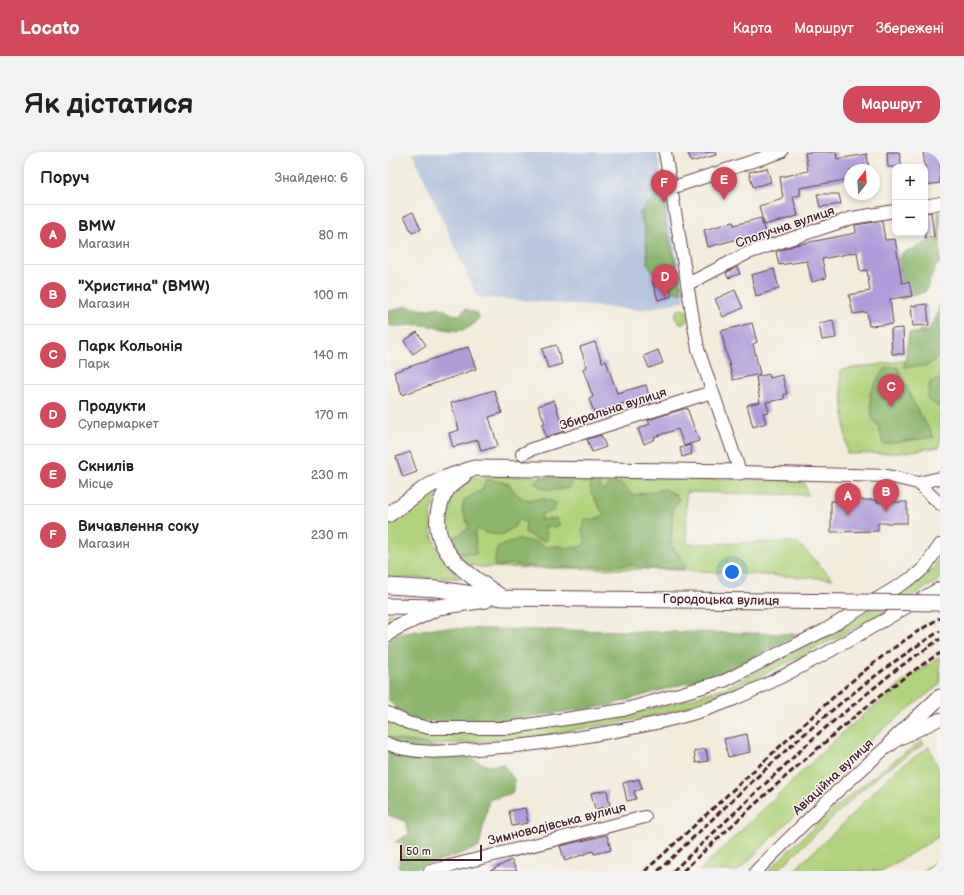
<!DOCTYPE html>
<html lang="uk">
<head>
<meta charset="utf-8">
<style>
  body { margin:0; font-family:"Balsamiq Sans",sans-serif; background:#f2f2f2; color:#202124 }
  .controls { position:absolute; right:12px; top:12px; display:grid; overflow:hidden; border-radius:8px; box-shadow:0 2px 6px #0003 }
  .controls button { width:36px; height:36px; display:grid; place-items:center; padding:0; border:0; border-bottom:1px solid #e0e0e0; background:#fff; color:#202124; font:20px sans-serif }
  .compass { position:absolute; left:456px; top:12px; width:36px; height:36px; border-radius:50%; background:#fff; box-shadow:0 2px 6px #0003; rotate:17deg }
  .scale { position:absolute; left:12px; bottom:10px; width:82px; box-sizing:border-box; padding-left:4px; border:2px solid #4a1f2b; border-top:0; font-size:11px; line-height:14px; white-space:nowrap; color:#4a1f2b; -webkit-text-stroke:3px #f6f6f2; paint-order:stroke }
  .you { position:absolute; left:344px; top:420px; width:14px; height:14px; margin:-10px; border:3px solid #fff; border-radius:50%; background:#1a73e8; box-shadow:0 0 0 6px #1a73e833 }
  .badge { display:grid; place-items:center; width:26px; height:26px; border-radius:50%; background:#d1495b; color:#fff; font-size:13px; font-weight:700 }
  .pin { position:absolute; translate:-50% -33px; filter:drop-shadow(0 1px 2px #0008) }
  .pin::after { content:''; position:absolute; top:21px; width:14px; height:12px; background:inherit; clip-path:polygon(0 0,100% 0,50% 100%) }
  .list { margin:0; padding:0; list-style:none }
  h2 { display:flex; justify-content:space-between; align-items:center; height:52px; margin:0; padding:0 16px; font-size:17px }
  h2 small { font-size:13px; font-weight:400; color:#757577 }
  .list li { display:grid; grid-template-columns:26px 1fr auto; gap:12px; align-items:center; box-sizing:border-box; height:60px; padding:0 16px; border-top:1px solid #e0e0e0 }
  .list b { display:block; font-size:15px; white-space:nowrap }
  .list p { margin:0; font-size:13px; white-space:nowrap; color:#757577 }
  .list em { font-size:13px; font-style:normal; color:#757577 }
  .map { position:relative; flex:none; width:552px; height:719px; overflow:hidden; border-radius:16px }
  header { display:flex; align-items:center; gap:24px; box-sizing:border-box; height:56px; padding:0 20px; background:#d1495b; color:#fff }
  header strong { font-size:19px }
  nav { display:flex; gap:22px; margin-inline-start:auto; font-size:14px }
  .intro { display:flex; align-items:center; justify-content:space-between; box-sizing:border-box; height:96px; padding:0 24px }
  h1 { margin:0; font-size:28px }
  .button { padding:10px 18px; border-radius:16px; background:#d1495b; color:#fff; font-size:14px; font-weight:700 }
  main { display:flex; gap:24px; padding:0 24px }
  aside { flex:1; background:#fff; border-radius:16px; box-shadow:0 2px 6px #0003 }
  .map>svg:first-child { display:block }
  .industrial { fill:#b7c5de }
  .green { fill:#b1d37c; stroke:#7e7954 }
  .forest { fill:#8cb56c; stroke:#6b6a4c }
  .building { fill:#af9cdb }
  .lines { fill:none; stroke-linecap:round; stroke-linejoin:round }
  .minor-casing { stroke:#633e45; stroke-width:14 }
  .major-casing { stroke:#633e45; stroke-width:17 }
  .minor { stroke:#fff; stroke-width:12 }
  .major { stroke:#fff; stroke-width:15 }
  .rail { stroke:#4a1f2b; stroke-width:3; stroke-dasharray:6 3; stroke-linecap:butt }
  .major-bridge-casing { stroke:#633e45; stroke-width:17; stroke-linecap:butt }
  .major-bridge { stroke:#fff; stroke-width:15 }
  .labels { text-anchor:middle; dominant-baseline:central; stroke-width:3; stroke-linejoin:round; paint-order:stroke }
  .street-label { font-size:13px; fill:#4a1f2b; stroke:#f6f6f2 }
</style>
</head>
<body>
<header>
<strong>Locato</strong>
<nav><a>Карта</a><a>Маршрут</a><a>Збережені</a></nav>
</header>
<div class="intro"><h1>Як дістатися</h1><a class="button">Маршрут</a></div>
<main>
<aside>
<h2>Поруч<small>Знайдено: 6</small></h2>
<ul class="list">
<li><span class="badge">A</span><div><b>BMW</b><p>Магазин</p></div><em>80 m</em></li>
<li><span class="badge">B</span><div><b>&quot;Христина&quot; (BMW)</b><p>Магазин</p></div><em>100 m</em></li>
<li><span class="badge">C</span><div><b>Парк Кольонія</b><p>Парк</p></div><em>140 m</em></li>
<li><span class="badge">D</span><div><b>Продукти</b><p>Супермаркет</p></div><em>170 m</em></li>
<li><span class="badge">E</span><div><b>Скнилів</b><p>Місце</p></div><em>230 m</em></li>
<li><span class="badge">F</span><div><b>Вичавлення соку</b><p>Магазин</p></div><em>230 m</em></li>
</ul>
</aside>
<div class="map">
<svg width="552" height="719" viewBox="0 0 552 719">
  <rect width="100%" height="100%" fill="#f6f6f2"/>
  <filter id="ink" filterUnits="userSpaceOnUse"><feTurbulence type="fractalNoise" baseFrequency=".025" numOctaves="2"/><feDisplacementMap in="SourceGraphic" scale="8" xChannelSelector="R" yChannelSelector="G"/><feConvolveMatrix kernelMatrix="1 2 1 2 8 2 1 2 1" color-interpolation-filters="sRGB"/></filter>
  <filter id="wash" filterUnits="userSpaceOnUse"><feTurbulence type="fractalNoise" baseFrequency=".012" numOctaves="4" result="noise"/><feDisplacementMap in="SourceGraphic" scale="16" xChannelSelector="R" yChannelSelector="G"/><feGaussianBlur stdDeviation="0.9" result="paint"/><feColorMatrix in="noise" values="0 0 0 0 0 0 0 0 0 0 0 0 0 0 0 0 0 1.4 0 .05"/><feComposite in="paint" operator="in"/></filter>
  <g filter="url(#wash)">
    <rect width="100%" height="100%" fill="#f2ecdb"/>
    <path class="industrial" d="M34,0H269L297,149L252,158L89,145L25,1Z"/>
    <path class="green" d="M552,156V295L511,301L459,302L452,218L534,206L531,178L548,177Z
      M287 164a7 7 0 1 1 14 0a7 7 0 1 1-14 0Z
      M114,324L415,328L420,343L298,340L299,392L409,390L445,427L294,418L92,415L78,411L62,394L55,372L59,351L74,331L84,325Z
      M52,335C33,377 44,393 72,426H0V371L24,352Z
      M552,405V428L454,483L341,540L291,557L240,569L120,589L44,592L9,588L0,584V567L23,579L51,582L121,581L238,563L289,551L339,535L450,478L540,423Z
      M0,462H11L0,473Z
      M552,505V532L490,581L350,719H311L452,583L516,529Z
      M534,589L536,592L493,622L469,642L389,719H380C428,671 478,627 534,589Z
      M541,595L552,620V684L494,719H405L451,676L506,619Z
      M552,707V719H534Z"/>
    <path class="forest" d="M264,46L277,47V69L293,131V141L286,140L281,135L280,123L265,120L260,113L257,78L252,63L256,54Z
      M550,60H552V112H549L537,140L513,147L512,102L550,86Z
      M552,151V203L539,214L516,215L521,181L539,180L549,163Z
      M17,154L37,158L51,155L64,162L71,163L77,157L89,161L91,165C76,189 55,174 34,173C23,172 11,176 0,173V158H7Z
      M509,215L528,255L546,285L495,292L491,275L484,266L482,241L492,222L498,216Z
      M552,227V256L539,247L542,230Z
      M167,324L179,326L183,329L181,336C169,339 154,340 146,330L152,326Z
      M98,327L120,331C140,362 146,337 169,352L165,359L154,362L153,368L168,366L172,373L164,376L156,374L160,385L158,389L147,387L137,380L138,370L130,368L126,375L114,383L98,381L90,377L87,381L88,402H72L64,398L65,386L81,376L74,357L76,348L94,338Z
      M209,329L216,339L220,333L233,331L245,343L277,337L287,342L291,348L285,356L283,393L298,412L295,417L257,416L243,413L154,416L121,412L110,415L106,413L109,395L130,387L151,391L157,395L169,394L179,396L191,395L198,391L194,379L196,367H206L216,363L203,341L202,331Z
      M46,476L411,482L333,521L218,554L102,570L30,569L14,563L0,547V491L7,483Z
      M0,585L58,597L101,614L115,612L127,629L124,641L101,648L91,695L36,714L18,719L10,717L16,691L7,690L21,682L17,669L0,663Z"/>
    <g id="blocks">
      <path class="building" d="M300,0H327L328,3L303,10Z
        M422,0H448L449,7L479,2L481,18H462V27L412,36V43L405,45L410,64L376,73L371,54L395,47L392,25L420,19L417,1Z
        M499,0H511L514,15H500Z
        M535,0H552V31L537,33V14Z
        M379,16L383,30L365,35L361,20Z
        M429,42H451L453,52L432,55Z
        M25,60L33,77L24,81L16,64Z
        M543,60L546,85L537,86V61Z
        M373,66L377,82L357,87V85L320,95L316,78L345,70L346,73Z
        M494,69L497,88L507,87L514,131L521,130L524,144L502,147L505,172L481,174L479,160L465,162L461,143L482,139L479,118L472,119L469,100L434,107L438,126L424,130L419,109L391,113L388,100L407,93L468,81L467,73Z
        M349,115L352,122L340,126L338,121Z
        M386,117L391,137L368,144L363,123Z
        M278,123L284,144L270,148L264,127Z
        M347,138L355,156L335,165L327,147Z
        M539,152L541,173L525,174L523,154Z
        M445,168L448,186L434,188L431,171Z
        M364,171L369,190L365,192L372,222L345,228L333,179Z
        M515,176L516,202H504L503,177Z
        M29,180L38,193L25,202L16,189Z
        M207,190L214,210L218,209L229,241L258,233L263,251L242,258L239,250L207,262L201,247L205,245L195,217L199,215L192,195Z
        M168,193L174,212L160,216L154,197Z
        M80,195L88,217L14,243L6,220Z
        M270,198L275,211L261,216L256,204Z
        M381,222L382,226L394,223L399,242H396V247L378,250L381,260L375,261L378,271L365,275L359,253L372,250L368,225Z
        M106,238L114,261L101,265L110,294L93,299L90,288L65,295L61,281L71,278L63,251Z
        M166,248L176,279L158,285L154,272L157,271L150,254Z
        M299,256L311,289L296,294L290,277L266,285L267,287L256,292L250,277L262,272L260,268Z
        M213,283L218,295L204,300L199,287Z
        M302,293L304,302L294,305L292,296Z
        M22,300L29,320L15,325L8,305Z
        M477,348H489V350H519V371H490V379L443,380V349Z
        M359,582L362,600L340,605L336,587Z
        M318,597L320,609L308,611L306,599Z
        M251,627L254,637L246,639L248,647L239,649L235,631Z
        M219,638L222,654L207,657L203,641Z
        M137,656L140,671L124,674L121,659Z
        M219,683L223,698L206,702L205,699L177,709L172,694Z
        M123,708L129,719H102Z"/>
    </g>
  </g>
  <g filter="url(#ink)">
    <use href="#blocks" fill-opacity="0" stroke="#633e45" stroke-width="1"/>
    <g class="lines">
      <g class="minor-casing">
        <path id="minor" d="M277,0L310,197L352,320L500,324L530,331L552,326
          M283,36L393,0
          M537,54L552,51
          M300,132L360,101L464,66L507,59
          M134,302L144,297L324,240
          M530,331L552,352
          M0,561L20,571L41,576H120L235,558L336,529L437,478L527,424L537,415L552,393
          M0,592C31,605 69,598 102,596C140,594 178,588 216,581C259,574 303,565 344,548C414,518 485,474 552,436
          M42,719L257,665
          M368,719L443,645L503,591L552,567"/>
      </g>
      <g class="major-casing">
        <path id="major" d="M75,324C61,333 55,340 51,357C41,400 82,423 112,444
          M0,363L37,336L57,326L86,316L352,320
          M0,434L49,437L115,446L383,449
          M0,454L50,455L98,448
          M0,482L5,477L47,457
          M503,591L552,545"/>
      </g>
      <use href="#minor" class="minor"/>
      <use href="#major" class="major"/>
      <path class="rail" d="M257,719C304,676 351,632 398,589C446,544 494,499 552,466
        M270,719C360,634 447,545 552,479
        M285,719L430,582L509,517L552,487
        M295,719C341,676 387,633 435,592C472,559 510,528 552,501"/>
      <g class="major-bridge-casing">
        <path id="major-bridge" d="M383,449L552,451"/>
      </g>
      <use href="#major-bridge" class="major-bridge"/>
    </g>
  </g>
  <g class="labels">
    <g class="street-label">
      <text transform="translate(397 75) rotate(-19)">Сполучна вулиця</text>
      <text transform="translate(225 257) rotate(-18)">Збиральна вулиця</text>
      <text transform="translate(333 448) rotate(1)">Городоцька вулиця</text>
      <text transform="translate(445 625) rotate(-43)">Авіаційна вулиця</text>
      <text transform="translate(169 672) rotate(-14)">Зимноводівська вулиця</text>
    </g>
  </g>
</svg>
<div class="controls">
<button>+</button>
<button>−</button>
</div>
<svg class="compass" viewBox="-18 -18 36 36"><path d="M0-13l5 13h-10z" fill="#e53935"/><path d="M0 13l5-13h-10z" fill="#757577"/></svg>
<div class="scale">50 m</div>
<div class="you"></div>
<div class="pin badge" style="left:460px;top:364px">A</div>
<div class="pin badge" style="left:498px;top:360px">B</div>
<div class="pin badge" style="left:503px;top:255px">C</div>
<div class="pin badge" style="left:277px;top:145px">D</div>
<div class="pin badge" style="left:336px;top:48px">E</div>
<div class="pin badge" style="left:276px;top:51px">F</div>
</div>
</main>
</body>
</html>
